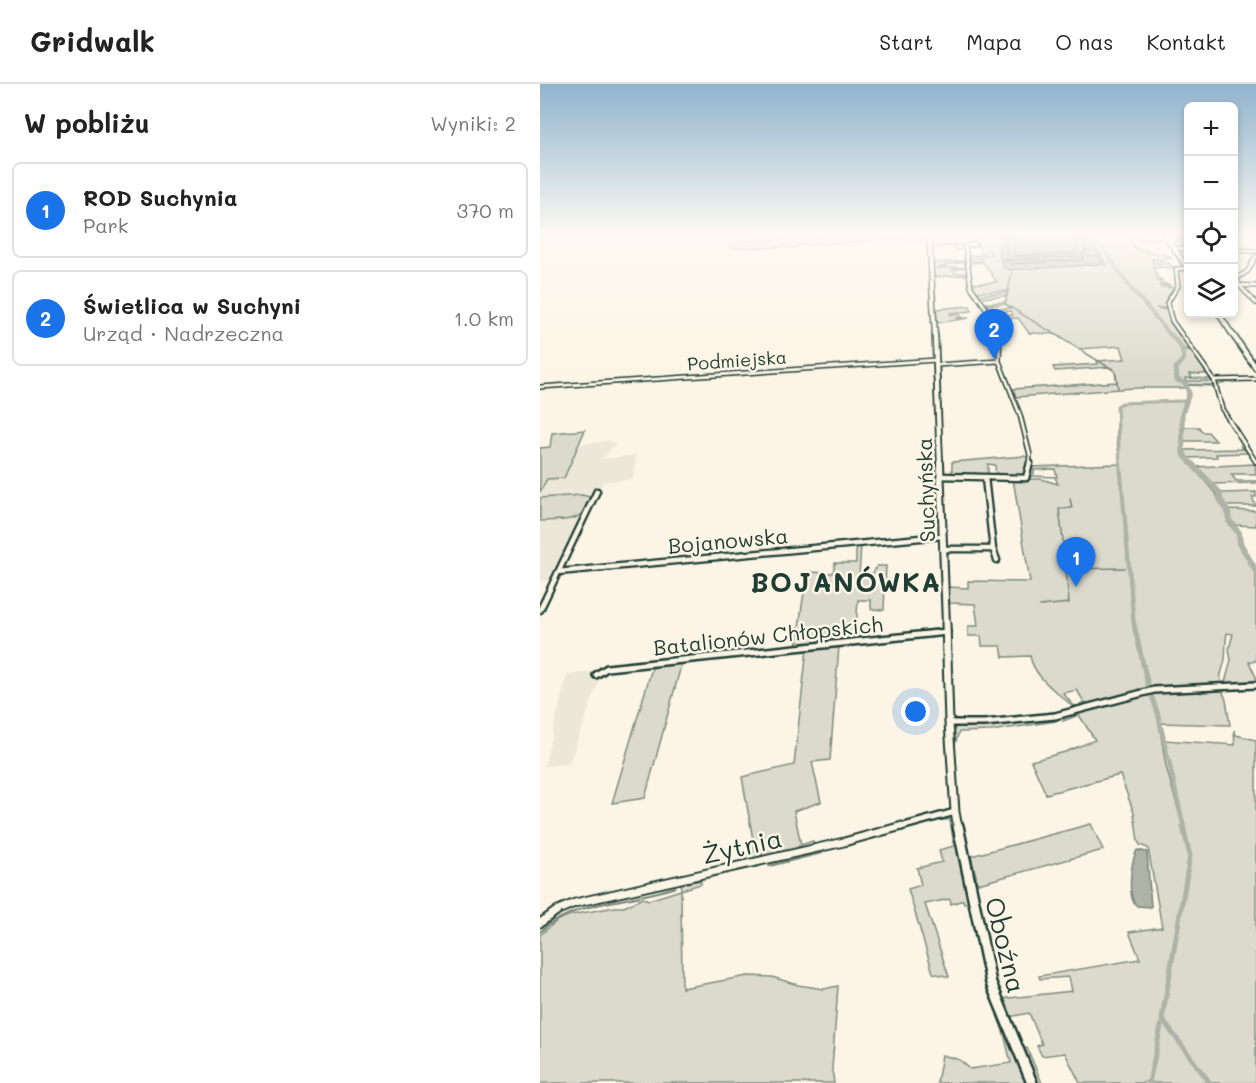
<!DOCTYPE html>
<html lang="pl">
<head>
<meta charset="utf-8">
<style>
  body { margin:0; font-family:Mali,sans-serif; background:#f2f2f2; color:#222 }
  .controls { position:absolute; right:18px; top:18px; display:grid; overflow:hidden; border-radius:9px; box-shadow:0 3px 9px #0003 }
  .controls button { width:54px; height:54px; display:grid; place-items:center; padding:0; border:0; border-bottom:2px solid #e0e0e0; background:#fff; color:#222; font:30px sans-serif }
  .you { position:absolute; left:376px; top:628px; width:21px; height:21px; margin:-15px; border:4px solid #fff; border-radius:50%; background:#1a73e8; box-shadow:0 0 0 9px #1a73e833 }
  .badge { display:grid; place-items:center; width:39px; height:39px; border-radius:50%; background:#1a73e8; color:#fff; font-size:20px; font-weight:700 }
  .pin { position:absolute; translate:-50% -50px; filter:drop-shadow(0 2px 3px #0008) }
  .pin::after { content:''; position:absolute; top:32px; width:21px; height:18px; background:inherit; clip-path:polygon(0 0,100% 0,50% 100%) }
  .list { margin:0; padding:0; list-style:none }
  h2 { display:flex; justify-content:space-between; align-items:center; height:78px; margin:0; padding:0 24px; font-size:26px }
  h2 small { font-size:20px; font-weight:400; color:#767676 }
  .list li { display:grid; grid-template-columns:39px 1fr auto; gap:18px; align-items:center; box-sizing:border-box; height:96px; margin:0 12px 12px; padding:0 12px; border:2px solid #e0e0e0; border-radius:9px }
  .list b { display:block; font-size:22px; white-space:nowrap }
  .list p { margin:0; font-size:20px; white-space:nowrap; color:#767676 }
  .list em { font-size:20px; font-style:normal; color:#767676 }
  .icon { flex:none; width:33px; height:33px; fill:none; stroke:currentColor; stroke-width:2; stroke-linecap:round; stroke-linejoin:round }
  .map { position:relative; flex:none; width:716px; height:999px; overflow:hidden }
  header { display:flex; align-items:center; gap:36px; box-sizing:border-box; height:84px; padding:0 30px; background:#fff; border-bottom:2px solid #e0e0e0 }
  header strong { font-size:28px }
  nav { display:flex; gap:33px; margin-inline-start:auto; font-size:21px }
  main { display:flex }
  aside { flex:1; background:#fff }
  .map>svg:first-child { display:block }
  .built { fill:#ece7d8 }
  .green { fill:#dcdacc; stroke:#7e8c80; stroke-width:1.5 }
  .water { fill:#aeb3a7; stroke:#758479; stroke-width:1.5 }
  .lines { fill:none; stroke-linecap:round; stroke-linejoin:round }
  .shore { stroke:#586c62; stroke-width:1.5 }
  .stream-far1 { stroke:#758479; stroke-width:1.5 }
  .stream { stroke:#758479; stroke-width:2 }
  .canal-far3 { stroke:#aeb3a7; stroke-width:3 }
  .canal-far2 { stroke:#aeb3a7; stroke-width:4 }
  .canal-far1 { stroke:#aeb3a7; stroke-width:4.5 }
  .canal { stroke:#aeb3a7; stroke-width:5 }
  .river-far2 { stroke:#aeb3a7; stroke-width:4 }
  .river-far1 { stroke:#aeb3a7; stroke-width:5 }
  .river { stroke:#aeb3a7; stroke-width:6 }
  .street-far3-casing { stroke:#1f3d34; stroke-width:6 }
  .street-far2-casing { stroke:#1f3d34; stroke-width:9 }
  .street-far1-casing { stroke:#1f3d34; stroke-width:10 }
  .street-casing { stroke:#1f3d34; stroke-width:11 }
  .secondary-far4-casing { stroke:#1f3d34; stroke-width:7 }
  .secondary-far3-casing { stroke:#1f3d34; stroke-width:8 }
  .secondary-far2-casing { stroke:#1f3d34; stroke-width:10 }
  .secondary-far1-casing { stroke:#1f3d34; stroke-width:11 }
  .secondary-casing { stroke:#1f3d34; stroke-width:14 }
  .street-far3 { stroke:#fcf5e5; stroke-width:3 }
  .street-far2 { stroke:#fcf5e5; stroke-width:4.5 }
  .street-far1 { stroke:#fcf5e5; stroke-width:5 }
  .street { stroke:#fcf5e5; stroke-width:7 }
  .secondary-far4 { stroke:#fcf5e5; stroke-width:4 }
  .secondary-far3 { stroke:#fcf5e5; stroke-width:4.5 }
  .secondary-far2 { stroke:#fcf5e5; stroke-width:6 }
  .secondary-far1 { stroke:#fcf5e5; stroke-width:7 }
  .secondary { stroke:#fcf5e5; stroke-width:9 }
  .labels { text-anchor:middle; dominant-baseline:central; stroke-width:5; stroke-linejoin:round; paint-order:stroke }
  .far-street-label { font-size:18px; fill:#1f3d34; stroke:#fcf5e5 }
  .street-label { font-size:21px; fill:#1f3d34; stroke:#fcf5e5 }
  .near-street-label { font-size:26px; fill:#1f3d34; stroke:#fcf5e5 }
  .district-label { font-size:27px; font-weight:bold; letter-spacing:1.5px; fill:#1f3d34; stroke:#fcf5e5 }
</style>
</head>
<body>
<header>
<strong>Gridwalk</strong>
<nav><a>Start</a><a>Mapa</a><a>O nas</a><a>Kontakt</a></nav>
</header>
<main>
<aside>
<h2>W pobliżu<small>Wyniki: 2</small></h2>
<ul class="list">
<li><span class="badge">1</span><div><b>ROD Suchynia</b><p>Park</p></div><em>370 m</em></li>
<li><span class="badge">2</span><div><b>Świetlica w Suchyni</b><p>Urząd · Nadrzeczna</p></div><em>1.0 km</em></li>
</ul>
</aside>
<div class="map">
<svg width="716" height="999" viewBox="0 0 716 999">
  <rect width="100%" height="100%" fill="#fcf5e5"/>
  <filter id="ink" filterUnits="userSpaceOnUse"><feTurbulence type="fractalNoise" baseFrequency=".0167" numOctaves="2"/><feDisplacementMap in="SourceGraphic" scale="12" xChannelSelector="R" yChannelSelector="G"/><feConvolveMatrix kernelMatrix="1 2 1 2 8 2 1 2 1" color-interpolation-filters="sRGB"/></filter>
  <g filter="url(#ink)">
    <path class="built" d="M67,357L76,359L62,375L96,371L93,395L64,398L53,414L42,411L0,414V408L7,395L24,394L40,360Z
      M39,433L42,436L14,492L11,496L0,497V437Z
      M48,588L60,593L29,680L4,682L27,591Z"/>
    <path class="green" d="M329,151H388L389,164H387L386,157L360,155L260,161L256,163L189,164V158Z
      M436,151H455L462,154V157L458,160L460,176L547,172L556,166L565,182L567,181L548,151H552L570,176L553,151L623,154L625,156L591,155L594,164C608,166 617,171 630,172L631,175L624,174L621,177L612,175L613,179H629L632,183L643,184L613,183L617,194L622,196L617,197L631,202L620,201V203L636,204L626,216L627,224H616L627,226L631,235L653,266L643,265V267L655,268L669,290H650L652,294L672,295L645,294L646,297H671L675,301H647L648,304H593L476,313L473,305L577,298L575,287L570,283L515,287L513,283L558,280L557,277L585,275L581,262L539,265L516,250L489,249L478,234L455,235L453,232L473,231L471,227L450,228L448,226L471,224L466,220L446,221L445,219L465,218L467,212L441,214L439,211L466,209L467,207L436,208L431,200L457,198L443,178L429,179V184L428,177H441L442,174L428,175L427,169L428,172L452,170L450,167L441,168L438,162L426,163V178L404,181L405,183L396,184L427,183L412,186L415,189H427V191L393,193L392,172L393,179L425,177L424,165L416,166L414,162L393,164L392,166L391,156L393,162L430,160L429,156L441,155Z
      M430,222L432,227L410,229L411,231L420,230L421,233L416,234H429L397,239L396,225Z
      M646,317L641,331L642,370L675,409L687,428L688,436L698,449L700,461L716,489V577L709,578L716,593V598L687,601L685,599L691,576L689,565L693,550L687,549C685,558 686,567 685,575C684,585 678,590 682,600L610,603L595,543L582,404L593,543L608,605L600,606L598,604L599,607L543,622L540,620L544,618L537,606L523,609L533,621L537,622L526,627L533,623C518,608 494,594 490,572L463,573L461,562H442L441,552H428V542H438L435,520L408,519L407,503L428,504V497L490,498L473,395H501L518,400L515,393L491,392L517,393L515,385L494,386V390H491L490,383L580,380L577,356V322L582,319Z
      M644,343H659L662,348H668L676,357H644Z
      M45,346L24,394L7,395L0,408V364L10,363L12,349Z
      M700,361L708,369L676,370L677,373L648,374L644,366L702,365Z
      M485,372L488,374V385L483,386H487L486,393H456L455,381L448,380V392H454L455,390V393L435,392V388L434,392L412,391V378Z
      M715,380L716,390H691L696,397H716V399L670,400L656,383Z
      M679,407L682,409L716,408V413H712L716,422H685Z
      M42,411L53,414C40,441 27,435 0,437V414Z
      M688,426L716,427V442L696,441L689,434Z
      M321,461L319,492L333,489L337,482H346L344,526L331,525V516H318L315,557L256,563L267,488L293,489L295,479H316V462Z
      M299,562L290,676L272,678L281,718L254,727L261,761L273,757L274,762L261,765L259,762L255,766L223,774L222,770L218,775L205,778L203,770L215,767L202,693L254,681L267,565Z
      M142,578L105,714L72,719L113,581Z
      M682,606L686,616L690,641L619,639L626,682L644,746L624,656L695,661L694,646L696,651L716,656V999H609V996L604,999H540L525,969L502,972L497,962L502,960L489,929L469,933L482,965L487,964L502,999H497L461,915L532,907L529,893L500,895L499,892L600,875L589,848L622,843L608,764L600,761L598,757L594,729L580,691L506,710L491,677L525,668L555,656L539,631L523,637L525,632L613,609L655,607L661,609V607Z
      M521,633L516,637L451,647L419,648L414,663L415,642Z
      M408,733L414,735L430,818L424,819L423,816L411,820L410,815L385,820L409,893L393,889L368,805L381,801L377,784L402,778L399,766L414,762L410,736H396Z
      M551,740L563,766L438,800L431,772Z
      M161,796V800L141,806L142,904L208,892L232,893L258,901L284,905L298,902L292,985L294,999H0V851L18,836L31,831L75,823H84L103,814L109,816L141,806V800Z
      M457,931L460,934L487,999H397L402,971L420,976L430,985L471,979L464,950Z"/>
    <path class="water" d="M455,151H545L553,166L545,170L460,176V165L457,161L462,157V154Z
      M555,172H559L564,180L469,186L464,184L461,179L466,177Z
      M597,766L607,768L611,823L597,822C586,814 591,778 597,766Z"/>
    <g class="lines">
      <path class="shore" d="M466,151V173L470,180L542,176L546,163L540,151
        M475,151L473,169L476,172L534,169L537,164L533,151"/>
      <path class="stream-far1" d="M472,189L465,220L575,287L578,304
        M646,301L674,302
        M677,301L694,297
        M395,323L396,330
        M396,332V336
        M396,338V343
        M397,349V371
        M397,374V377
        M525,472L519,425L532,424L530,415
        M525,475L526,484
        M500,522L529,519L526,485L585,484"/>
      <path class="stream" d="M229,782L282,769
        M0,848C36,815 91,819 135,803"/>
      <path class="canal-far3" d="M643,317H647
        M580,380L577,322L582,319L640,317"/>
      <path class="canal-far2" d="M580,379L594,541"/>
      <path class="canal-far1" d="M594,539L608,603
        M611,610L618,630L644,744"/>
      <path class="canal" d="M643,742L650,772L622,935L670,999
        M609,999L622,938"/>
      <path class="river-far2" d="M553,151L590,203L632,253"/>
      <path class="river-far1" d="M631,251L642,264L644,275L636,284L637,296L645,299L649,309L642,330L643,370L652,380"/>
      <path class="river" d="M651,379L679,408L680,415L688,428L689,437L699,449L700,459L716,487"/>
      <g class="street-far3-casing">
        <path id="street-far3" d="M629,156L648,152
          M435,160L425,162L431,203L460,244L459,277L480,331L490,371L489,380
          M634,164L648,165
          M694,166L716,167
          M716,172L708,187L697,194L699,201L716,219
          M648,184L636,185L638,202L627,219L632,237L674,296L682,325L716,378
          M694,201L716,202
          M397,281L459,277
          M674,296L716,295
          M0,303L396,276"/>
      </g>
      <g class="street-far2-casing">
        <path id="street-far2" d="M400,392L486,394L490,379
          M445,394L453,465L457,476
          M404,465H453
          M18,488L402,452
          M0,526L57,407"/>
      </g>
      <g class="street-far1-casing">
        <path id="street-far1" d="M56,591L67,584L407,548
          M409,639H444L515,632L614,606L716,601
          M357,744L415,728"/>
      </g>
      <g class="street-casing">
        <path id="street" d="M0,839L18,826L35,819L304,758L362,742"/>
      </g>
      <g class="secondary-far4-casing">
        <path id="secondary-far4" d="M389,151L395,253
          M625,151L648,185
          M679,230L694,253"/>
      </g>
      <g class="secondary-far3-casing">
        <path id="secondary-far3" d="M395,251L400,380
          M693,251L716,284"/>
      </g>
      <g class="secondary-far2-casing">
        <path id="secondary-far2" d="M400,379L406,541"/>
      </g>
      <g class="secondary-far1-casing">
        <path id="secondary-far1" d="M406,539L409,639L415,728L418,744"/>
      </g>
      <g class="secondary-casing">
        <path id="secondary" d="M418,742L451,899L492,999"/>
      </g>
      <use href="#street-far3" class="street-far3"/>
      <use href="#street-far2" class="street-far2"/>
      <use href="#street-far1" class="street-far1"/>
      <use href="#street" class="street"/>
      <use href="#secondary-far4" class="secondary-far4"/>
      <use href="#secondary-far3" class="secondary-far3"/>
      <use href="#secondary-far2" class="secondary-far2"/>
      <use href="#secondary-far1" class="secondary-far1"/>
      <use href="#secondary" class="secondary"/>
    </g>
  </g>
  <linearGradient id="sky" x2="0" y2="1"><stop stop-color="#91b4ce"/><stop offset="0.52" stop-color="#fefaf3"/><stop offset="1" stop-color="#fefaf3" stop-opacity="0"/></linearGradient>
  <rect width="716" height="291" fill="url(#sky)"/>
  <g class="labels">
    <g class="far-street-label">
      <text transform="translate(197 276) rotate(-4)">Podmiejska</text>
    </g>
    <g class="street-label">
      <text transform="translate(385 406) rotate(-92)">Suchyńska</text>
      <text transform="translate(188 456) rotate(-5)">Bojanowska</text>
      <text transform="translate(228 551) rotate(-6)">Batalionów Chłopskich</text>
    </g>
    <g class="near-street-label">
      <text transform="translate(202 762) rotate(-13)">Żytnia</text>
      <text transform="translate(466 861) rotate(76)">Oboźna</text>
    </g>
    <g class="district-label">
      <text x="306" y="497">BOJANÓWKA</text>
    </g>
  </g>
</svg>
<div class="controls">
<button>+</button>
<button>−</button>
<button><svg class="icon" aria-label="locate" viewBox="0 0 24 24"><circle cx="12" cy="12" r="6"/><path d="M12 2v4M12 18v4M2 12h4M18 12h4"/></svg></button>
<button><svg class="icon" aria-label="layers" viewBox="0 0 24 24"><path d="M12 4l9 5-9 5-9-5zM3 14l9 5 9-5"/></svg></button>
</div>
<div class="you"></div>
<div class="pin badge" style="left:536px;top:503px">1</div>
<div class="pin badge" style="left:454px;top:275px">2</div>
</div>
</main>
</body>
</html>
